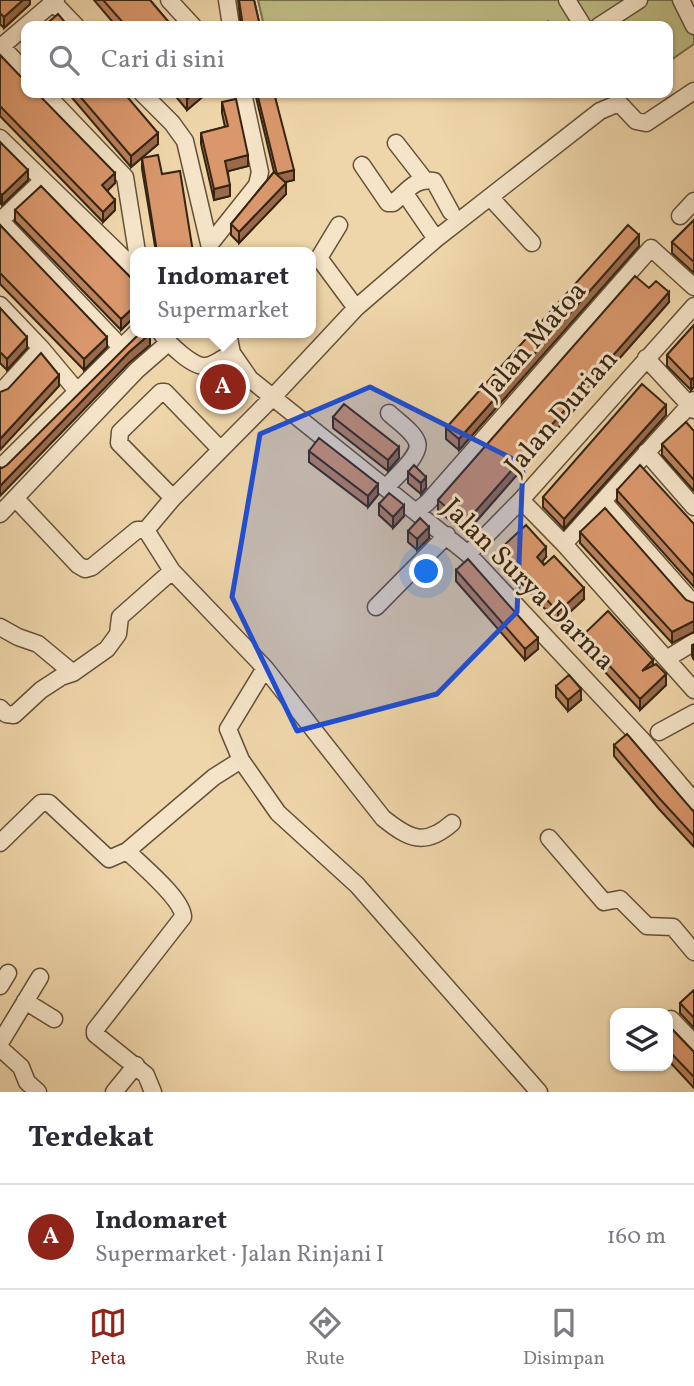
<!DOCTYPE html>
<html lang="id">
<head>
<meta charset="utf-8">
<style>
  body { margin:0; font-family:Vollkorn,serif; background:#f7f7f7; color:#2b2b33 }
  .controls { position:absolute; right:21px; bottom:21px; display:grid; overflow:hidden; border-radius:14px; box-shadow:0 2px 5px #0004 }
  .controls button { width:63px; height:63px; display:grid; place-items:center; padding:0; border:0; border-bottom:2px solid #e1e1e2; background:#fff; color:#2b2b33; font:35px sans-serif }
  .you { position:absolute; left:427px; top:572px; width:24px; height:24px; margin:-18px; border:5px solid #fff; border-radius:50%; background:#1a73e8; box-shadow:0 0 0 10px #1a73e833 }
  .badge { display:grid; place-items:center; width:46px; height:46px; border-radius:50%; background:#8f2418; color:#fff; font-size:23px; font-weight:700 }
  .pin { position:absolute; translate:-50% -50%; border:4px solid #fff; box-shadow:0 2px 7px #0006 }
  .popup { position:absolute; left:130px; top:247px; width:186px; height:91px; box-sizing:border-box; display:grid; place-content:center; border-radius:14px; background:#fff; filter:drop-shadow(0 2px 5px #0005); font-size:23px; white-space:nowrap; color:#7c7c81 }
  .popup b { font-size:26px; color:#2b2b33 }
  .popup::after { content:''; position:absolute; left:50%; top:100%; margin-left:-14px; border:14px solid transparent; border-top-color:#fff }
  .list { margin:0; padding:0; list-style:none }
  h2 { display:flex; justify-content:space-between; align-items:center; height:91px; margin:0; padding:0 28px; font-size:30px }
  h2 small { font-size:23px; font-weight:400; color:#7c7c81 }
  .list li { display:grid; grid-template-columns:46px 1fr auto; gap:21px; align-items:center; box-sizing:border-box; height:105px; padding:0 28px; border-top:2px solid #e1e1e2 }
  .list b { display:block; font-size:26px; white-space:nowrap }
  .list p { margin:0; font-size:23px; white-space:nowrap; color:#7c7c81 }
  .list em { font-size:23px; font-style:normal; color:#7c7c81 }
  .icon { flex:none; width:38px; height:38px; fill:none; stroke:currentColor; stroke-width:2; stroke-linecap:round; stroke-linejoin:round }
  .map { position:relative; flex:none; width:694px; height:1092px; overflow:hidden }
  .search { position:absolute; background:#fff; box-shadow:0 2px 5px #0004; left:21px; right:21px; top:21px; height:77px; display:flex; align-items:center; gap:18px; box-sizing:border-box; padding:0 24px; border-radius:14px; color:#7c7c81; font-size:26px }
  .sheet { height:196px; background:#fff }
  nav { display:flex; justify-content:space-around; align-items:center; box-sizing:border-box; height:98px; border-top:2px solid #e1e1e2; background:#fff; font-size:19px; color:#7c7c81 }
  nav a { display:grid; justify-items:center; gap:4px }
  nav .on { color:#8f2418 }
  .map>svg:first-child { display:block }
  .green { fill:#bebd85; stroke:#7a714c; stroke-width:2 }
  .lines { fill:none; stroke-linecap:round; stroke-linejoin:round }
  .minor-casing { stroke:#645139; stroke-width:19 }
  .minor { stroke:#f5e4c8; stroke-width:16 }
  .wall { fill:#bb825c; stroke:#362513; stroke-width:2 }
  .shaded-wall { fill:#986a4b; stroke:#362513; stroke-width:2 }
  .building { fill:#d9976b; stroke:#362513; stroke-width:2 }
  .marked { fill:#1d4ed8; fill-opacity:0.2; stroke:#1d4ed8; stroke-width:5; stroke-linejoin:round }
  .labels { text-anchor:middle; dominant-baseline:central; stroke-width:6; stroke-linejoin:round; paint-order:stroke }
  .street-label { font-size:28px; fill:#362513; stroke:#f5e4c8 }
</style>
</head>
<body>
<div class="map">
<svg width="694" height="1092" viewBox="0 0 694 1092">
  <rect width="100%" height="100%" fill="#efd6aa"/>
  <filter id="stains"><feTurbulence type="fractalNoise" baseFrequency=".00286" numOctaves="4"/><feColorMatrix values="0 0 0 0 .2 0 0 0 0 .09 0 0 0 0 .02 0 0 0 .5 -.17"/></filter>
  <radialGradient id="worn" r=".72"><stop offset=".6" stop-color="#630" stop-opacity="0"/><stop offset="1" stop-color="#630" stop-opacity=".3"/></radialGradient>
  <path class="green" d="M258,0H686L694,13V44L668,62V26H552L548,21L538,26H264Z"/>
  <g class="lines">
    <g class="minor-casing">
      <path id="minor" d="M51,0L76,26
        M169,0L193,26
        M227,0L231,26
        M567,0L583,26
        M681,0L694,26
        M599,26L639,0
        M0,45L26,72
        M2,46L56,0
        M45,93L125,177L137,252
        M142,93L172,123L185,141L211,252
        M0,138L136,270
        M396,143L424,179
        M362,165L388,203H393L401,196L408,198L436,239
        M401,196C411,186 419,178 434,181L451,212
        M490,197L532,243
        M680,216L694,201
        M0,220L120,346
        M0,221L42,181
        M339,225L319,258L356,308
        M210,244L257,185L260,172L243,93
        M0,305L41,348L77,391
        M161,333C168,343 193,368 206,366C215,365 224,357 232,353
        M228,333L232,353L250,379L468,554L642,740L694,801
        M646,358L694,410
        M0,393L41,348
        M646,452L694,507
        M0,468L136,333
        M386,487C395,478 422,454 417,442C413,431 397,421 389,413
        M173,498L119,443L120,432L161,392H165L220,449
        M16,499L78,565L85,569L92,567L137,530H146
        M521,500L564,544L694,690
        M603,501L694,604
        M417,511L428,502L651,248L694,287
        M0,514L137,370L168,343
        M564,544L694,400
        M468,554L521,500L694,306
        M172,571L265,668L383,818C409,839 425,847 452,823
        M376,607L447,535
        M0,627L18,637L38,644L73,673
        M668,658L694,642
        M265,668L228,729L241,760L278,813L357,885L539,1092
        M0,708L6,714L14,715L41,690L61,677L73,673L107,649L118,634L120,617L172,571L146,530L173,498L272,398L356,308L436,239L600,111L619,103L636,121L646,123L694,91
        M659,732L694,713
        M549,838L604,902L620,899L647,926L673,927L694,952
        M0,843L41,803H49L109,859L127,851
        M0,986L8,973
        M25,1001L54,1019
        M671,1019L694,1043
        M0,1043L40,977
        M0,1048L21,1067L27,1082L38,1092
        M114,1092L136,1065
        M153,1092L146,1075L95,1034V1030L183,917C183,899 141,865 127,851L214,777L241,760"/>
    </g>
    <use href="#minor" class="minor"/>
  </g>
  <path class="wall" d="M0,0H30V4L4,28L0,24Z
    M94,0H150L172,26H116Z
    M238,0H254L260,26H241Z
    M0,55L115,183L107,191L115,210L103,222L0,116Z
    M68,93H124L158,144L131,167Z
    M173,93H207L187,110Z
    M255,93H274L294,180L285,182L286,194L239,243L231,235V224L274,172Z
    M222,102L248,166L228,171L230,196L214,200L201,144V133L225,127L222,113Z
    M0,142L28,180L2,205L0,203Z
    M142,158L162,174L193,252H156L142,169Z
    M15,210L136,283V315L121,330L15,221Z
    M694,220V273L672,253V242Z
    M0,225L107,347L84,370L0,284Z
    M639,246L459,450L446,439V428Z
    M649,288L669,302L465,534L438,510V500Z
    M0,308L27,348L7,370L0,363Z
    M694,325L691,390L667,366V355Z
    M666,415L564,529L543,507V497Z
    M333,417L399,458L388,471L333,428Z
    M694,431V491L662,455V444Z
    M309,451L378,495L368,507L309,462Z
    M408,472L426,488L421,494L408,483Z
    M617,490L694,524V587L617,501Z
    M379,504L404,516L393,528L379,515Z
    M408,531L429,538L417,550L408,542Z
    M580,532L686,600L672,643L580,543Z
    M500,549L546,557L542,562L584,599L558,623L500,560Z
    M456,570L538,649L525,660L456,581Z
    M582,636L653,666L666,685L640,710L582,647Z
    M694,644V660L692,656V645Z
    M556,686L581,700L568,711L556,697Z
    M614,745L694,812V847L659,809L614,756Z
    M694,990V1028L680,1013V1003Z
    M668,1025L694,1052V1088L668,1060Z"/>
  <path class="shaded-wall" d="M23,0H30V4L4,28V17Z
    M195,93H207L187,110V99Z
    M158,133V144L131,167V156Z
    M248,155V166L225,172V161Z
    M28,170V180L2,205V195Z
    M294,170V180L277,184V174Z
    M115,173V183L102,196V185Z
    M286,183V194L239,243V232Z
    M230,185V196L214,200V189Z
    M115,200V210L103,222V212Z
    M639,235V246L459,450V439Z
    M669,292V302L465,534V523Z
    M136,305V315L121,330V319Z
    M150,334V345L129,363L0,496V486L129,352Z
    M27,337V348L7,370V359Z
    M107,337V347L84,370V359Z
    M59,375V386L0,450V439Z
    M694,377V387L691,390V380Z
    M666,405V415L564,529V519Z
    M399,447V458L388,471V460Z
    M426,477V488L421,494V483Z
    M378,484V495L368,507V496Z
    M404,505V516L393,528V517Z
    M429,527V538L417,550V539Z
    M546,547V557L537,568V557Z
    M584,588V599L558,623V612Z
    M694,621V632L672,643V632Z
    M538,638V649L525,660V649Z
    M653,660V671H642Z
    M666,674V685L640,710V699Z
    M581,689V700L568,711V700Z"/>
  <path class="building" d="M0,0H23L4,17L0,13Z
    M103,0H150L172,26H126Z
    M239,0H254L260,26H243Z
    M58,14L68,26H44Z
    M0,55L26,82V93H37L115,173L102,185L115,200L103,212L0,106Z
    M77,93H124L158,133L131,156Z
    M182,93H195L187,99Z
    M257,93H274L294,170L277,174Z
    M236,99L248,155L225,161L230,185L214,189L201,133L228,126L222,102Z
    M0,142L28,170L2,195L0,193Z
    M158,155L162,174L180,171L193,252H157L142,158Z
    M274,172L286,183L239,232L231,224Z
    M41,186L136,283V305L121,319L15,210Z
    M694,220V262L672,242Z
    M0,225L107,337L84,359L0,273Z
    M628,225L639,235L459,439L446,428Z
    M635,276L649,288L656,281L669,292L465,523L438,500Z
    M0,308L27,337L7,359L0,352Z
    M694,325V377L691,380L667,355Z
    M140,333H149L150,334L129,352L0,486V467L2,468L7,465Z
    M41,353L59,375L0,439V392L8,389Z
    M642,384L666,405L564,519L543,497Z
    M344,404L399,447L388,460L333,417Z
    M686,422L694,431V480L662,444Z
    M319,438L378,484L368,496L309,451Z
    M414,465L426,477L421,483L408,472Z
    M640,465L694,524V576L617,490Z
    M389,493L404,505L393,517L379,504Z
    M605,508L686,600L694,603V621L672,632L580,532Z
    M420,518L429,527L417,539L408,531Z
    M526,525L546,547L537,557L544,565L554,556L584,588L558,612L500,549Z
    M468,559L538,638L525,649L456,570Z
    M608,611L653,660L642,671L656,664L666,674L640,699L582,636Z
    M569,675L581,689L568,700L556,686Z
    M627,734L694,812V836L659,798L614,745Z
    M694,990V1018L680,1003Z
    M668,1025L694,1052V1077L668,1050Z"/>
  <path class="marked" d="M370,387L523,464L517,612L437,694L297,731L232,597L260,434Z"/>
  <g class="labels">
    <g class="street-label">
      <text transform="translate(534 341) rotate(-49)">Jalan Matoa</text>
      <text transform="translate(562 413) rotate(-49)">Jalan Durian</text>
      <text transform="translate(528 585) rotate(45)">Jalan Surya Darma</text>
    </g>
  </g>
  <rect width="100%" height="100%" filter="url(#stains)"/>
  <rect width="100%" height="100%" fill="url(#worn)"/>
</svg>
<div class="controls">
<button><svg class="icon" aria-label="layers" viewBox="0 0 24 24"><path d="M12 4l9 5-9 5-9-5zM3 14l9 5 9-5"/></svg></button>
</div>
<div class="you"></div>
<div class="pin badge" style="left:223px;top:387px">A</div>
<div class="popup"><b>Indomaret</b>Supermarket</div>
<div class="search"><svg class="icon" aria-label="search" viewBox="0 0 24 24"><circle cx="10" cy="10" r="6"/><path d="M15 15l6 6"/></svg>Cari di sini</div>
</div>
<section class="sheet">
<h2>Terdekat<small></small></h2>
<ul class="list">
<li><span class="badge">A</span><div><b>Indomaret</b><p>Supermarket · Jalan Rinjani I</p></div><em>160 m</em></li>
</ul>
</section>
<nav>
<a class="on"><svg class="icon" aria-label="map" viewBox="0 0 24 24"><path d="M3 6l6-2 6 2 6-2v14l-6 2-6-2-6 2zM9 4v14M15 6v14"/></svg>Peta</a>
<a><svg class="icon" aria-label="directions" viewBox="0 0 24 24"><path d="M12 3l9 9-9 9-9-9zM9 14v-3h6M13 9l2 2-2 2"/></svg>Rute</a>
<a><svg class="icon" aria-label="saved" viewBox="0 0 24 24"><path d="M7 4h10v16l-5-4-5 4z"/></svg>Disimpan</a>
</nav>
</body>
</html>
